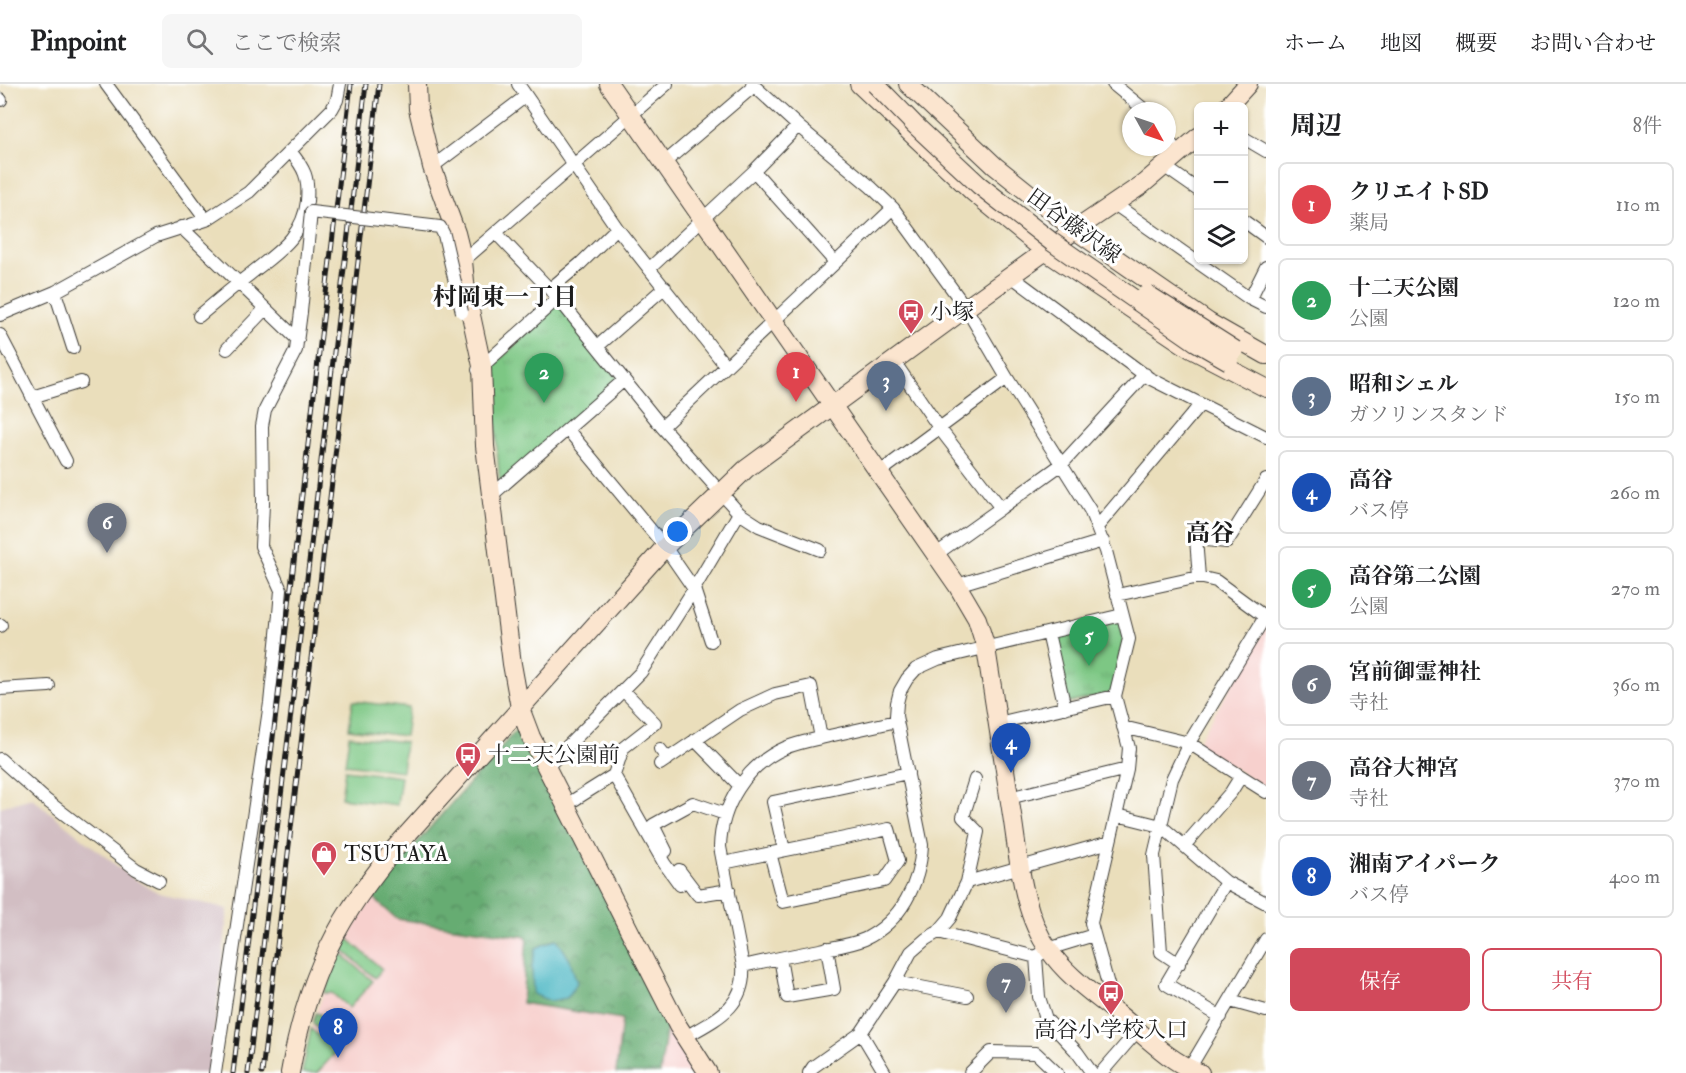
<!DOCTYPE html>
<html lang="ja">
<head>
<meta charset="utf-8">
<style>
  body { margin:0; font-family:"IM FELL Double Pica","Noto Serif JP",serif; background:#f6f6f6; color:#202124 }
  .controls { position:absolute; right:18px; top:18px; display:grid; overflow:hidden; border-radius:9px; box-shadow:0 2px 4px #0004 }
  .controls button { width:54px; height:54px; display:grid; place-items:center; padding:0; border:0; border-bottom:2px solid #e0e0e0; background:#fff; color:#202124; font:30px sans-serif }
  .compass { position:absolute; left:1122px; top:18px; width:54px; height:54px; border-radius:50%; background:#fff; box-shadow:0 2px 4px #0004; rotate:130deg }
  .you { position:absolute; left:678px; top:448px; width:21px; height:21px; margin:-15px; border:4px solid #fff; border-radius:50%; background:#1a73e8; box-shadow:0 0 0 9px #1a73e833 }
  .badge { display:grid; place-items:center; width:39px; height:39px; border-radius:50%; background:#d1495b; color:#fff; font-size:20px; font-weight:700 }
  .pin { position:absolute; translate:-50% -50px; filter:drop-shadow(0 2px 3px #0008) }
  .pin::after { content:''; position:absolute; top:32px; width:21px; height:18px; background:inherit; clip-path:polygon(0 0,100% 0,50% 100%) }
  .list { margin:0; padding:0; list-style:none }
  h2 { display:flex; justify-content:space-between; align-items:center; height:78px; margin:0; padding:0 24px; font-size:26px }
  h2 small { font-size:20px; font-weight:400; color:#757577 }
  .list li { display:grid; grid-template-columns:39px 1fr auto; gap:18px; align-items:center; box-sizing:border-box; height:84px; margin:0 12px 12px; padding:0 12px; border:2px solid #e0e0e0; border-radius:9px }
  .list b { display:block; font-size:22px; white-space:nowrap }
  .list p { margin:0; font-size:20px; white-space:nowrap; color:#757577 }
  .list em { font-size:20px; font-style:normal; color:#757577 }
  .actions { display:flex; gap:12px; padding:18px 24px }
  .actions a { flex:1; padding:14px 0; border:2px solid #d1495b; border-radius:9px; text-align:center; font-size:21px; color:#d1495b }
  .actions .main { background:#d1495b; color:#fff }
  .icon { flex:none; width:33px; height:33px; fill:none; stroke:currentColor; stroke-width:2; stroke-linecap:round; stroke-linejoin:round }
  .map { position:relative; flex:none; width:1266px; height:989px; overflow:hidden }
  header { display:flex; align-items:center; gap:36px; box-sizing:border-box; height:84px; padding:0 30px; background:#fff; border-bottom:2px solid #e0e0e0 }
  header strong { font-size:28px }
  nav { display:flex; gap:33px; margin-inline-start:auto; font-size:21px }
  .search { width:420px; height:54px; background:#f6f6f6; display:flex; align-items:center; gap:15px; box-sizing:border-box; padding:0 21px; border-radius:9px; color:#757577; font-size:22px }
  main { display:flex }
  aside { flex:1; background:#fff }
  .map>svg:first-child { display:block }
  .built { fill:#f7d0cd }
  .industrial { fill:#d2bec3 }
  .grass { fill:#7dc784; stroke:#4c7250; stroke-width:1.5 }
  .forest { fill:url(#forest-crowns); stroke:#416447; stroke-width:1.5; fill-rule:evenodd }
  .park { fill:url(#park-tufts); stroke:#4c7250; stroke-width:1.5 }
  .water { fill:#48b6c3; stroke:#326970; stroke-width:1.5 }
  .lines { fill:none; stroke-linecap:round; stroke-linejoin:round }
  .street-casing { stroke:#3b3934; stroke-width:14 }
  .secondary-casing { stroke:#3b3934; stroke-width:20 }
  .street { stroke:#fff; stroke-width:12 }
  .secondary { stroke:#fbe5cf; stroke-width:18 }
  .rail-casing { stroke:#1c1c1c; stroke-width:5 }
  .rail { stroke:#fff; stroke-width:3; stroke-dasharray:9; stroke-linecap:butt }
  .street-bridge-casing { stroke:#3b3934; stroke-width:14; stroke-linecap:butt }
  .secondary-bridge-casing { stroke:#3b3934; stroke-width:20; stroke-linecap:butt }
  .street-bridge { stroke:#fff; stroke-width:12 }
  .secondary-bridge { stroke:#fbe5cf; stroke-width:18 }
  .labels { text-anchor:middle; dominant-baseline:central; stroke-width:6; stroke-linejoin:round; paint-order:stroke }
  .street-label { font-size:22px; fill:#1c1c1c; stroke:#fff }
  .poi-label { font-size:22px; fill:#1c1c1c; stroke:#fff; text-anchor:start }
  .neighbourhood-label { font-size:24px; font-weight:bold; fill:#1c1c1c; stroke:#fff }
</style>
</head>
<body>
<header>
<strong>Pinpoint</strong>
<div class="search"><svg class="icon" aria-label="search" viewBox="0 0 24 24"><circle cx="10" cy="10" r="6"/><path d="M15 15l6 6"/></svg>ここで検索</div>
<nav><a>ホーム</a><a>地図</a><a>概要</a><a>お問い合わせ</a></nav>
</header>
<main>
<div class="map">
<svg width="1266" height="989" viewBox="0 0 1266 989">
  <defs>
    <pattern id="forest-crowns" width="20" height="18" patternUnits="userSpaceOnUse" patternTransform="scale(1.5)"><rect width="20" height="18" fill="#66ac72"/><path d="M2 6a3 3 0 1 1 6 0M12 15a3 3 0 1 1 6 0" fill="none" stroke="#538b5d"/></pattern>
    <pattern id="park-tufts" width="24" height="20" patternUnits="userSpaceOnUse" patternTransform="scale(1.5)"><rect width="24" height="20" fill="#7dc784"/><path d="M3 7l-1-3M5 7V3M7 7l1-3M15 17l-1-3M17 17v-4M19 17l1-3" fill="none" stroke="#6baa71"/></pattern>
  </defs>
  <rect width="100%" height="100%" fill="#fff"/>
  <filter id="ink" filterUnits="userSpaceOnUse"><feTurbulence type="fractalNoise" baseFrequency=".0167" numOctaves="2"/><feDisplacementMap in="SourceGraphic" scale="12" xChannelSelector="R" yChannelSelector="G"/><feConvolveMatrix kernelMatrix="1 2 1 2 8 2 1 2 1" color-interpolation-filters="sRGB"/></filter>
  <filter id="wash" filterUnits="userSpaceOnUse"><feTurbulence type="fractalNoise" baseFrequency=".008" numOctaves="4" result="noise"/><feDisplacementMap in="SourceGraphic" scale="24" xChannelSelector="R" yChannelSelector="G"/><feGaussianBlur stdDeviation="1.35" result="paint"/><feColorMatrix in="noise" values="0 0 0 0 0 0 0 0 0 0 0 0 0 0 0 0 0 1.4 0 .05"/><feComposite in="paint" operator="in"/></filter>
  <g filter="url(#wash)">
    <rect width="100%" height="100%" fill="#eadebb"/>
    <path class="built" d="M1266,543V704L1196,661Z
      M517,645L700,989H302L305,969L316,929L332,887L358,836L390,789Z"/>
    <path class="industrial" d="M32,714L131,793L159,809L228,825L210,989H0V723Z"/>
    <path class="grass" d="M353,617L409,624L405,652L349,645Z
      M349,652L405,658L402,687L345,680Z
      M345,686L401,693L397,721L341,714Z
      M348,855L382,885L375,894L342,865Z
      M341,869L373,897L349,924L332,909H324Z
      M316,929L320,930L334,952L331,956L313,939Z
      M311,945L337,967L317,989H302Z"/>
    <path class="forest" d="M517,645L522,646L668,936L660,989H616L622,935L522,919L527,853L397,835L372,813L390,789ZM556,855L559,917L536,864Z"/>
    <path class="park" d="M558,219L619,295L500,401L497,366L494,281Z
      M1120,535L1124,555L1112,609L1069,619L1053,551Z"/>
    <path class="water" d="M557,855L570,876L577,899L567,914L550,917L533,910L532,882L536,864Z"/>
  </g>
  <g filter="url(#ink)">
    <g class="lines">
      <g class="street-casing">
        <path id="street" d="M106,0L206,136
          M518,0L617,144L725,281
          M752,0L798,42L871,103L893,124L966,224L1007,294L1090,426L1106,467L1129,555L1115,612L1129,664L1127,685L1091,839L1109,904L1111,924
          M1113,0L1146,27
          M0,15L1,16
          M1167,54L1179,71
          M1244,54L1266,67
          M664,79L754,2
          M432,83L526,12
          M1165,83L1198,106
          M754,87L835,178
          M1113,119L1250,215L1266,223
          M1244,137L1266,153
          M181,143L298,256
          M496,149L558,214L662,343L739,429L759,442L820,466
          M463,177L667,0
          M649,185L754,87L798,42
          M1011,192L1149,294L1266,353
          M550,205L580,180L617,144
          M55,208L73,264
          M1250,215L1266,183
          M0,231L55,208L156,152L206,136L249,108L332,25L337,16L340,0
          M199,232C216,218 232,204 249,191C276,169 303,154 307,117C309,94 305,85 290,67
          M0,251L66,377
          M598,262L665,203
          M227,265L265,225
          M893,276L940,345L1001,424L1062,380L1145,290
          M478,286L558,214
          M32,313L81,298
          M662,343L893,124
          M568,346L665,463L694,505L711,557
          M880,388L1007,294
          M492,411L624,296
          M1098,442L1200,321
          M935,471L1001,424
          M957,501L1103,457
          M1117,511L1199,493
          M1265,533L1216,497L1199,493L1196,455L1227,458L1266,396
          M0,542L1,541
          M1048,549L1065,624
          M0,605L49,602
          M623,606L655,639L623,664L614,691L664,779L680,801
          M998,639L1115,612
          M1123,643L1189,659L1266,708
          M695,656L740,702
          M660,665L668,675
          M0,675L46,716L136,785L159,797
          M660,680L740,626L775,610L811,602L821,654
          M547,683L641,588L694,505L739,429
          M1009,714L1127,685
          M566,721L614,691
          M1117,731L1161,742L1226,798L1266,819
          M1184,762L1231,708L1241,692
          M784,766L773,718L908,689
          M666,767L653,741L693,719L725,730
          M723,779L889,745L898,777L884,797L783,818L770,769
          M679,786L698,811L729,806
          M967,798L978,748L963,733L975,695
          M938,848L1036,873L1048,865L1094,851
          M1036,873L1039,913L1046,935L1077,968L1092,989
          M780,874L787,913L834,905L827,864
          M1179,880L1161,868L1154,771L1172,695L1189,659L1266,531
          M743,882C769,876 794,871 820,866C835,863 851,861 865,855C901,837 920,800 922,761L896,632L897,619L900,607L907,595L916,585L938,575L1122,531
          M895,898L967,912
          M1230,917L1266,927
          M1221,933L1166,900L1226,798
          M861,949L885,989
          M685,953C716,935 746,923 743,882L720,763C721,722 746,681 785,664C799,658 814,656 829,652C852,647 875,642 897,637
          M1189,985L1266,855
          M215,989L270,619L279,530L281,506L261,462L263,420L262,342L265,326L296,266L301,228
          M809,989L813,983L861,949L895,898L911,868L926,855L938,848L950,834L967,798L1110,758
          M970,989L991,968L1036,969L1057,989
          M1101,989L1138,946"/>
      </g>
      <g class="secondary-casing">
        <path id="secondary" d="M417,0L418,25L432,83L456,149L463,177L466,208L482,282L485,362L512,580L520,624L531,653L678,942L708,989
          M609,0L957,501L977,535L986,564C995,619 1003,675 1012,731C1019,775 1022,829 1049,866C1068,894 1097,912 1123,934C1146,953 1171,979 1200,989
          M859,0L973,108L1045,167L1191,265L1266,304
          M908,0L995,82L1075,146L1208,238L1266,271
          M1228,22L1248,0
          M290,989C300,932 319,873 351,824C364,803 380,784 395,764L665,463L746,385L966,224L1075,146L1143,100L1198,53"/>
      </g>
      <use href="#street" class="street"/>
      <use href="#secondary" class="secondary"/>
      <g class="rail-casing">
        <path id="rail" d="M233,989L351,0
          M248,989L366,0
          M262,989L379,0"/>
      </g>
      <use href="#rail" class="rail"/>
      <g class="street-bridge-casing">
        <path id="street-bridge" d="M301,228L311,128L440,143L444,151L462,228"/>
      </g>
      <g class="secondary-bridge-casing">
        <path id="secondary-bridge" d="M875,0L915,41L979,101L1052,158L1196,258L1229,277
          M1147,210L1235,266"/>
      </g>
      <use href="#street-bridge" class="street-bridge"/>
      <use href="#secondary-bridge" class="secondary-bridge"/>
    </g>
  </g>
  <defs>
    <g id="bus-pin" transform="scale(1.35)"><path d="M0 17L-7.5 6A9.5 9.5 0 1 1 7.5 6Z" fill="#d1495b" stroke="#fff"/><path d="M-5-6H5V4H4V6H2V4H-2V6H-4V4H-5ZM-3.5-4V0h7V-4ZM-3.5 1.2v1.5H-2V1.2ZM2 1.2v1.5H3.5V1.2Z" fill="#fff"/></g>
    <g id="shop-pin" transform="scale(1.35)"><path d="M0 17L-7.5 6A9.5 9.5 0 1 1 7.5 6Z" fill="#d1495b" stroke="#fff"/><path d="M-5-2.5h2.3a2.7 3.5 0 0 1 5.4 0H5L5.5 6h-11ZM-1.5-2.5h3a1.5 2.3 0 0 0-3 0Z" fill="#fff"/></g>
  </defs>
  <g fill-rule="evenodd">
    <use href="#bus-pin" x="911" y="228"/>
    <use href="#bus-pin" x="468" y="671"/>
    <use href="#shop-pin" x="324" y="770"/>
    <use href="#bus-pin" x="1111" y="909"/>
  </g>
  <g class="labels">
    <g class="street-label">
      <text transform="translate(1074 142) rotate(36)">田谷藤沢線</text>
    </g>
    <g class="poi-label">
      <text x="930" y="228">小塚</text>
      <text x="488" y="671">十二天公園前</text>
      <text x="344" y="770">TSUTAYA</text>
      <text x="1111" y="946" text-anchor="middle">高谷小学校入口</text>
    </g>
    <g class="neighbourhood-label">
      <text x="505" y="213">村岡東一丁目</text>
      <text x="1210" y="449">高谷</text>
    </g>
  </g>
</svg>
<div class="controls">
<button>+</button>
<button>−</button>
<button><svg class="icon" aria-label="layers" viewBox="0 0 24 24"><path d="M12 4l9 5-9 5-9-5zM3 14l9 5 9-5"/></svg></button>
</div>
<svg class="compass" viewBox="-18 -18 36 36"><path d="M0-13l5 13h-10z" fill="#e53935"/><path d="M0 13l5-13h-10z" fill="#757577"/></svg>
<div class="you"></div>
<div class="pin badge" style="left:796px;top:318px;background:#e0444e">1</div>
<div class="pin badge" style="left:544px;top:319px;background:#2e9e5b">2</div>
<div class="pin badge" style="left:886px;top:327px;background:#5c6f8a">3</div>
<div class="pin badge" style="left:1011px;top:689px;background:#1a4fb4">4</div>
<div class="pin badge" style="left:1089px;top:582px;background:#2e9e5b">5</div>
<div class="pin badge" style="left:107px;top:469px;background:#6b7280">6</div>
<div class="pin badge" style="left:1006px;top:929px;background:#6b7280">7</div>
<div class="pin badge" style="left:338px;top:974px;background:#1a4fb4">8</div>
</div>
<aside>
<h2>周辺<small>8件</small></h2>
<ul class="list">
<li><span class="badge" style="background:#e0444e">1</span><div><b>クリエイトSD</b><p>薬局</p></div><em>110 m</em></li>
<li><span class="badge" style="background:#2e9e5b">2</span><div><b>十二天公園</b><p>公園</p></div><em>120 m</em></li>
<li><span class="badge" style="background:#5c6f8a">3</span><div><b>昭和シェル</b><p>ガソリンスタンド</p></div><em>150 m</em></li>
<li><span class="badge" style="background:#1a4fb4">4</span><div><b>高谷</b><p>バス停</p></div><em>260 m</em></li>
<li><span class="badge" style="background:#2e9e5b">5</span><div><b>高谷第二公園</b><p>公園</p></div><em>270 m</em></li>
<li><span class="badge" style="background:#6b7280">6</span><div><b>宮前御霊神社</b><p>寺社</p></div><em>360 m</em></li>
<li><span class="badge" style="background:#6b7280">7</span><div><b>高谷大神宮</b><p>寺社</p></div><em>370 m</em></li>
<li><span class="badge" style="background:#1a4fb4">8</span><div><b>湘南アイパーク</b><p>バス停</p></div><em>400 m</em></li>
</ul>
<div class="actions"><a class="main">保存</a><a>共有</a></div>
</aside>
</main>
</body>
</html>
